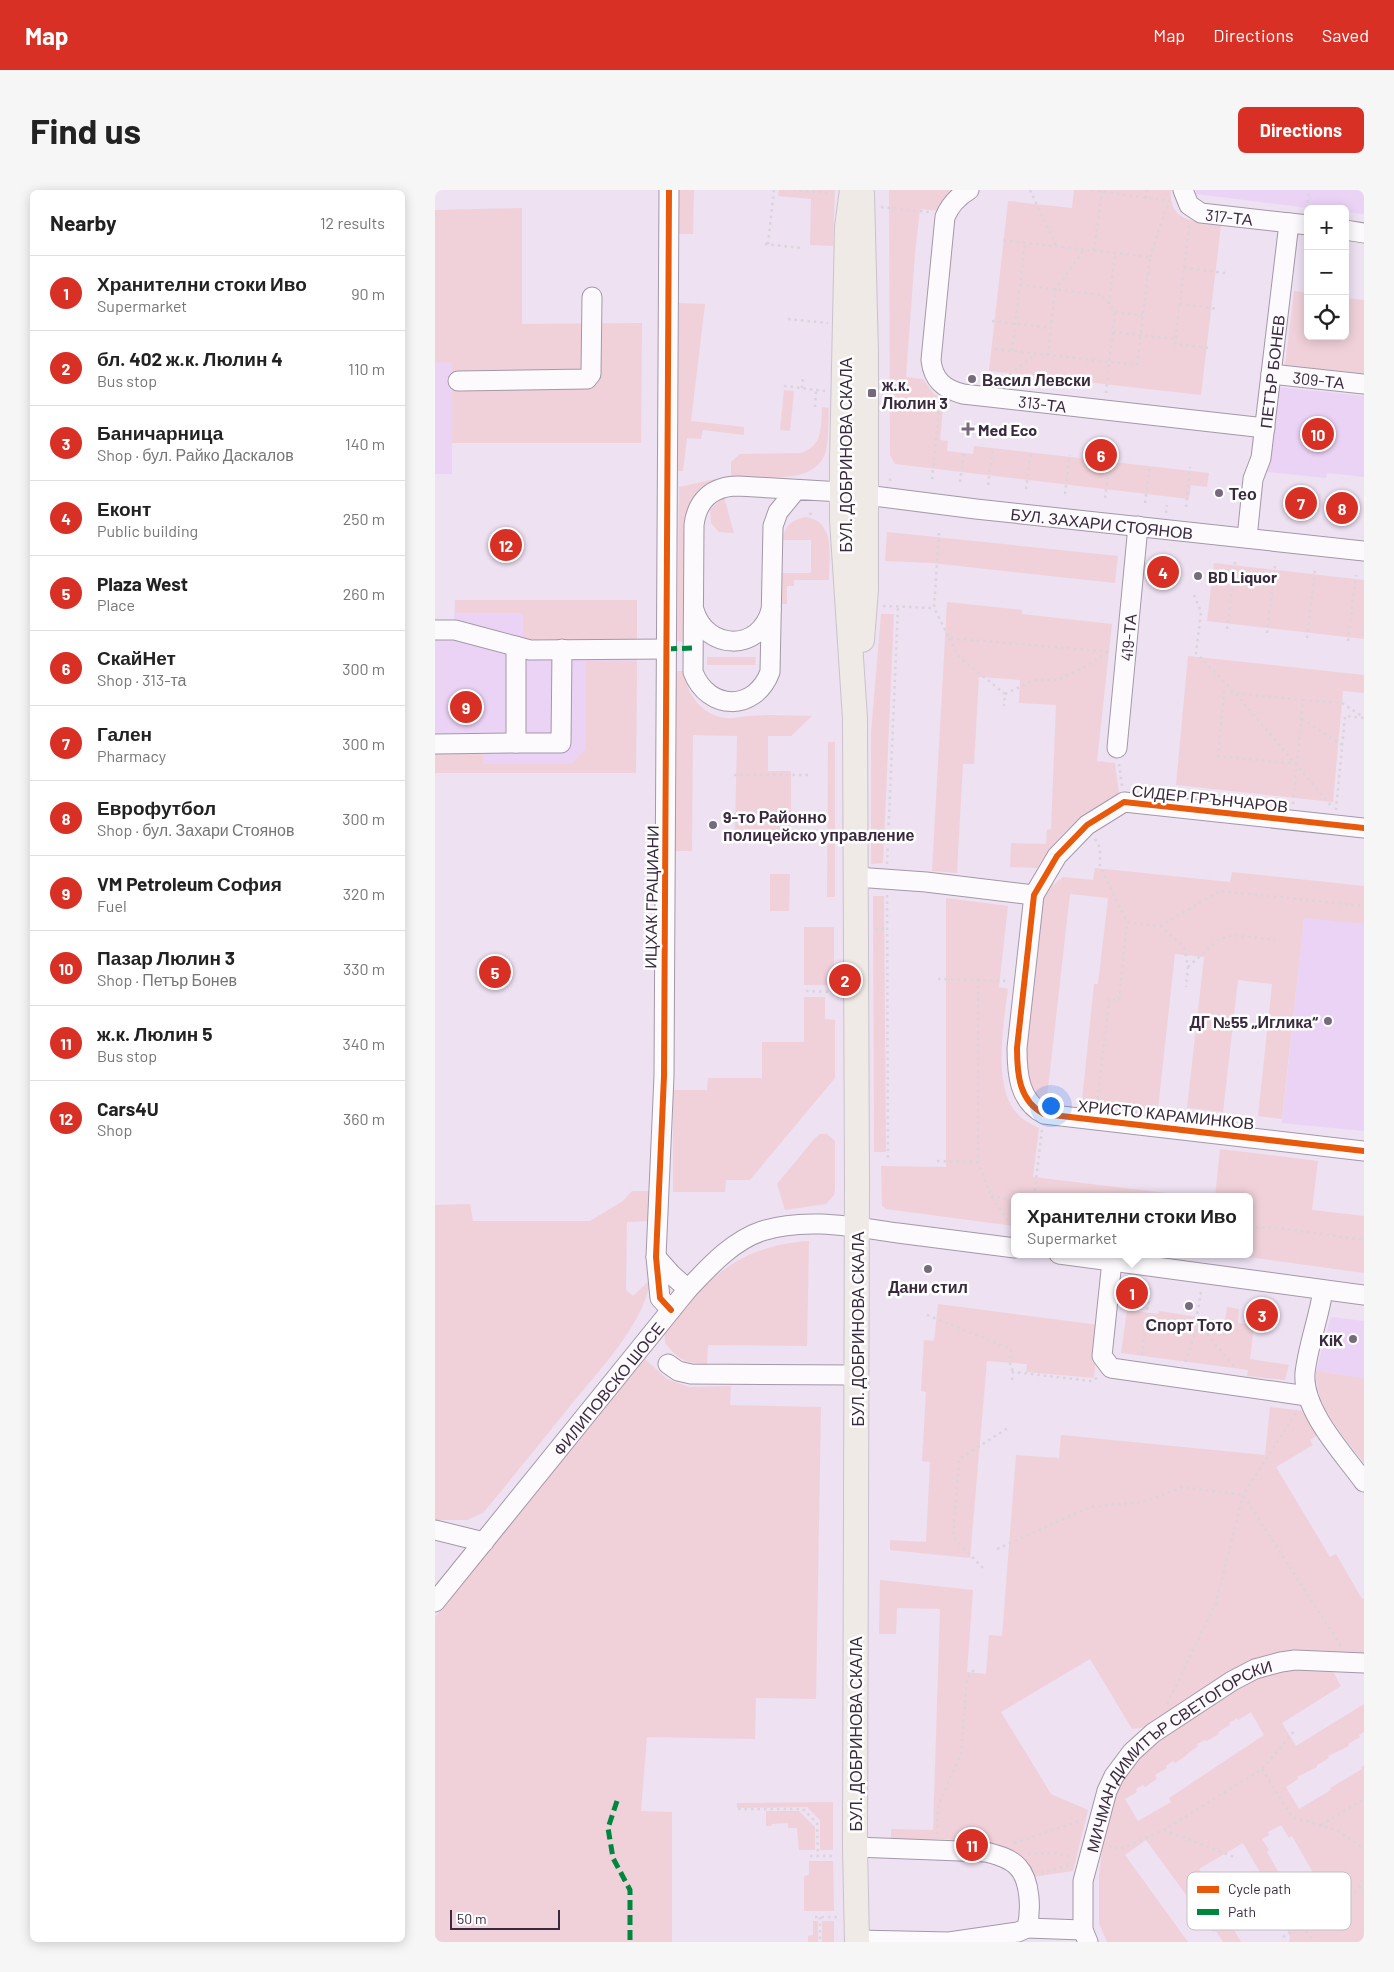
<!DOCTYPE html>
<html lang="en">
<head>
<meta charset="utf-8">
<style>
  body { margin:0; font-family:Barlow,sans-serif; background:#f6f6f6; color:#222 }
  .controls { position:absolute; right:15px; top:15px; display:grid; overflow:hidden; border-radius:8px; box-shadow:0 2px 12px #0003 }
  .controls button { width:45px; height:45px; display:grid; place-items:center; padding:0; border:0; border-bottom:1px solid #e0e0e0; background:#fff; color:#222; font:25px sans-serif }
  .scale { position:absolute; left:15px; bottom:12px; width:110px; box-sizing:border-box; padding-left:5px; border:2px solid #392a3f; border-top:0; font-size:14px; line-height:18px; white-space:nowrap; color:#392a3f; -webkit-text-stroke:4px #fff; paint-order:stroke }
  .you { position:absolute; left:615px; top:915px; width:18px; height:18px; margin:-12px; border:4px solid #fff; border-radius:50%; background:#1a73e8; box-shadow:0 0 0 8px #1a73e833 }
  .badge { display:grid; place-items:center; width:32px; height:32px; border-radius:50%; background:#d93025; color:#fff; font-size:16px; font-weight:700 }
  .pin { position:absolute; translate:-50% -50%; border:2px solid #fff; box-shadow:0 1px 5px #0006 }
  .popup { position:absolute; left:576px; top:1003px; width:242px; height:65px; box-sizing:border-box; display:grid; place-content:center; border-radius:8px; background:#fff; filter:drop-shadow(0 1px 4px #0005); font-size:16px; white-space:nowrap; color:#767676 }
  .popup b { font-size:19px; color:#222 }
  .popup::after { content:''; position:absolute; left:50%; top:100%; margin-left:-10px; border:10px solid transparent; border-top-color:#fff }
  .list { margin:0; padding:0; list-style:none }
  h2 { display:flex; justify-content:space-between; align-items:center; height:65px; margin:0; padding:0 20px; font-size:21px }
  h2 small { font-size:16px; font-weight:400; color:#767676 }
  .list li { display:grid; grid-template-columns:32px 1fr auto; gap:15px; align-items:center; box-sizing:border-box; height:75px; padding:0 20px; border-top:1px solid #e0e0e0 }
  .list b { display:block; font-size:19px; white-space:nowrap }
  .list p { margin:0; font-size:16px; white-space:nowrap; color:#767676 }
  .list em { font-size:16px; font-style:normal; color:#767676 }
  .icon { flex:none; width:28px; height:28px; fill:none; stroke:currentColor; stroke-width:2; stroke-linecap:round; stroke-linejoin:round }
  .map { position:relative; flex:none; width:929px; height:1752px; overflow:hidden; border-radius:8px }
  header { display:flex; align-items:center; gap:30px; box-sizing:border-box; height:70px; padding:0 25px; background:#d93025; color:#fff }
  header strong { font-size:24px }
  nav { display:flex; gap:28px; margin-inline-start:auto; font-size:18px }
  .intro { display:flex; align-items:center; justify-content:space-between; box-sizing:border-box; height:120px; padding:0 30px }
  h1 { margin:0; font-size:35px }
  .button { padding:12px 22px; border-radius:8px; background:#d93025; color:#fff; font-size:18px; font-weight:700 }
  main { display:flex; gap:30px; padding:0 30px }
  aside { flex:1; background:#fff; border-radius:8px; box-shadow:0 2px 12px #0003 }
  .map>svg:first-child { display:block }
  .built { fill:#ebd3f5 }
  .green { fill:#f0d1da; fill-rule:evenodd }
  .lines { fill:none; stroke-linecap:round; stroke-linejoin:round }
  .minor-casing { stroke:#a398a8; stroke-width:21 }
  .major-casing { stroke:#c9c2cc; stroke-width:26 }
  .path { stroke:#d9d5db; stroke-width:2.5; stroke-dasharray:2.5 4; stroke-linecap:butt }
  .minor { stroke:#fcfafd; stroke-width:19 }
  .major { stroke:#f0eae6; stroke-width:24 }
  .quiet { stroke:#00873e; stroke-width:5; stroke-dasharray:10 5; stroke-linecap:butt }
  .cycleway-casing { stroke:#fff; stroke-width:9 }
  .cycleway { stroke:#e8590c; stroke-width:6 }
  .poi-dot { fill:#786a7e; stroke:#fff; stroke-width:2 }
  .labels { text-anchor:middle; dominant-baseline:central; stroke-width:5; stroke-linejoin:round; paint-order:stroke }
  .street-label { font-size:16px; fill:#392a3f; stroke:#fff }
  .poi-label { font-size:16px; font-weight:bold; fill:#392a3f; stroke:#fff; text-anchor:start }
  .key { fill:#fff; stroke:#c4bfc5; stroke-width:1 }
  .key-label { font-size:14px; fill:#392a3f }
</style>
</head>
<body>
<header>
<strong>Map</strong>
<nav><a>Map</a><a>Directions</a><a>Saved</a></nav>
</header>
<div class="intro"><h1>Find us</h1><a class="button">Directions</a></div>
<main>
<aside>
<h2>Nearby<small>12 results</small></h2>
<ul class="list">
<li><span class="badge">1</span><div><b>Хранителни стоки Иво</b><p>Supermarket</p></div><em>90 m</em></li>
<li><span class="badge">2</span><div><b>бл. 402 ж.к. Люлин 4</b><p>Bus stop</p></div><em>110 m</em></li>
<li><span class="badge">3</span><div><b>Баничарница</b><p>Shop · бул. Райко Даскалов</p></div><em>140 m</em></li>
<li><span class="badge">4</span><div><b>Еконт</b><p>Public building</p></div><em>250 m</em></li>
<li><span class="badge">5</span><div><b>Plaza West</b><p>Place</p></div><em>260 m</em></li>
<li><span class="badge">6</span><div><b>СкайНет</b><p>Shop · 313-та</p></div><em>300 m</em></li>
<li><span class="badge">7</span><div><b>Гален</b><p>Pharmacy</p></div><em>300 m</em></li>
<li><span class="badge">8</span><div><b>Еврофутбол</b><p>Shop · бул. Захари Стоянов</p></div><em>300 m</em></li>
<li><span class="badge">9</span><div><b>VM Petroleum София</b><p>Fuel</p></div><em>320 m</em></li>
<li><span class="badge">10</span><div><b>Пазар Люлин 3</b><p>Shop · Петър Бонев</p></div><em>330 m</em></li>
<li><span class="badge">11</span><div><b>ж.к. Люлин 5</b><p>Bus stop</p></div><em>340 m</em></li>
<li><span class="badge">12</span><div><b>Cars4U</b><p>Shop</p></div><em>360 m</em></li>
</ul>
</aside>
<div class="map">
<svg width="929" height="1752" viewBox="0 0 929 1752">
  <rect width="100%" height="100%" fill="#ede1f2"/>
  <path class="built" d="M761,0H929V24L910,22V19H881L761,4Z
    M0,172H17V284H0Z
    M842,197L929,206V287L892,283L891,288L832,282Z
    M20,410H202L201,583H0V430H19Z
    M869,727L929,734V941L847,933Z
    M896,1127L929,1131V1188L881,1181Z"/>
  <path class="green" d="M244,0H259L258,44H243Z
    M344,0H400L398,56L375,55L376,9L343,6Z
    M454,0H520L506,21L485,19L480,64L471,187L488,189L499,204L509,210L505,250L513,251L512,261L538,264L539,256L774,283L772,297L756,295L754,309L460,274L455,265Z
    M639,0H736C733,33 762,32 786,35L766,205L554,181L573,11L637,18Z
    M87,18V134L207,133L206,253H17V173L0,172V20Z
    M859,101L873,103V146H910V108L929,110V186L850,176Z
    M244,113L270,114L256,231L309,237V245L268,240L266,249L252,248L248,281H241Z
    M349,200L359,201L355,241L345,240Z
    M387,217L394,218C393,232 394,247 391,261C381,297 324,286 296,286V272L305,264L366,263C388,256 386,237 387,217Z
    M280,289V292L262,305L251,324L248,452L242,451L244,297Z
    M289,307L299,343L284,342L276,333L275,319Z
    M371,327C401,332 394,367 394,390H359V396H352V414H347V383H376V350H347C350,336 357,329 371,327Z
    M452,342L683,366L680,393L496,373L450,371Z
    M779,373L929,390V449L772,431Z
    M20,410H202V450H88V423H20Z
    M512,412L587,420V424L677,434L662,571L680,573L684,603C648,625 624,641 602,678L575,677L576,653L611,654L612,640L616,639L621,515L584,513L585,490L544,487L539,574H528L522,683L497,681Z
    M446,424H459L448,673L436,674V543Z
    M753,466L929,485V503L908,501L898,612L741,595Z
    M272,467H321L320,475H272Z
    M151,471H202L201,583H0V559H48V574H136L151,559Z
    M238,481H249C252,505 267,526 292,528C300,529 307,526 315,526C335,524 357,526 377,526L356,546H333V581H356V649H333V641H300L302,546L258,545L257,661H237Z
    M393,552H400V707H392Z
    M660,678L795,692L797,682L929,696V734L869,728L847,929L823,926L837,794L803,790L788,922L752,918L769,767L740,764L722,928L646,920L659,794H663L673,708L635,704L611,916L602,912L589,889L609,702L628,687L658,690Z
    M335,684H355L354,721H335Z
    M438,706H449L451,962H439Z
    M511,708L573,716L564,797L573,799C569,832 558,891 579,920C586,929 594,933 604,938L598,987L764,1007H580L579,1036L451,1019L447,1016L446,976L511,977Z
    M369,737H399V795H369Z
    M369,807H390V829L400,830V888L315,990H291L290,1002H238V900H272L273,888H327V852H369Z
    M385,944H392L400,951V999L399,1005L391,1014L350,1020L342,994L380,948Z
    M785,959L883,971L877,1020L929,1026V1083L791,1064H814V1007H780Z
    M197,1001H218L216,1031L192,1032L191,1100L198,1106L216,1089C208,1136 164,1180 135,1216C106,1252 77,1288 48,1323L32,1330H0V1015L35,1014L38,1031H155L188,1011Z
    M374,1051L372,1156L273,1155L272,1174C250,1174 243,1169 230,1153C230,1150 229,1145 230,1142C233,1134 244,1125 250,1118C285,1075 318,1055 374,1051Z
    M503,1114L664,1135L659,1188L591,1182L592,1174L552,1171L535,1368L455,1360V1350L491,1352L495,1272L487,1271L491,1202L486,1201L489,1150L499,1151Z
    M792,1117L804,1119L803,1133L819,1135L815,1169L854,1175L850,1190L812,1186L813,1180L686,1163L692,1120L723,1124L724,1121L790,1131Z
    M210,1169L232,1189L254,1197L296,1196L295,1215L386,1217L381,1509L321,1508L320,1549L212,1547L206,1621L237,1622V1752H0V1427Z
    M881,1181L929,1188V1274C909,1245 880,1218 881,1181Z
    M835,1217L871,1221L886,1243L875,1250L878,1255L841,1277L895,1367L901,1364L927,1409L929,1408V1466L859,1462L713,1537L697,1539L655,1469L566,1522L616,1604L653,1620L638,1681L598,1687C596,1681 594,1673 590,1669C560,1644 494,1650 456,1649V1639L498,1640L505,1419L462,1418L461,1444H444L445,1390L538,1400L532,1482L551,1484L554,1445L567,1446L581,1265L624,1268L626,1245L830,1265Z
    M860,1479L897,1480L906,1496L847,1533L861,1556L929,1514V1542L924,1545L925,1547L913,1554L914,1556L893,1566L894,1568L882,1575V1577L862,1587L863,1589L851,1597L864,1619L896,1600L895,1598L927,1579L926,1577L929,1575V1752H854L855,1746L846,1727L850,1725L808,1653L764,1679L806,1752H788L781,1741L778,1742L711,1650L690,1665L753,1752H672L664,1733V1685L669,1644L680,1604L687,1590L704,1567L723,1550L812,1492L834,1483ZM816,1522L829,1545L734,1608L736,1612L703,1631L690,1609L702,1602L701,1599L708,1595L710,1597L722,1589L720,1585L732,1578L731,1576L738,1571L740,1573L752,1565V1564L763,1556L762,1554L770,1550L772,1551L784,1544L783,1542L795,1535L794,1533L802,1528L803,1530ZM846,1635L854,1648L857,1646L889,1702L886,1704L893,1716L873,1728L867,1717L864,1718L832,1662L834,1660L827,1649L834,1645L833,1642Z
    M398,1612V1660H385V1630L372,1617L302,1618V1613Z
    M331,1621H364L380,1637V1660H364L362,1638H353V1633L337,1634L336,1636H331Z
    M374,1671H398L399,1721H369V1686L374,1685Z
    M378,1731H383V1752H373V1746L378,1745Z
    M387,1731H399V1752H387Z"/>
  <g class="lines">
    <g class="minor-casing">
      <g id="minor">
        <path d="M234,0L229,886L221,1067L225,1108L236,1120"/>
        <path id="s1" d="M534,0C522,7 515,15 510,27L496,170C498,190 509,199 528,204L830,238"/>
        <path id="s2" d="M748,0L754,15L766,23L873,35"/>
        <path d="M910,40L929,43"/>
        <path id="s3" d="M836,184L929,194"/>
        <path d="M23,191L152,189L156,184L157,107"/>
        <path id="s4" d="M361,300L343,322L338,336L335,482C320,522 273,521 258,482L259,335C262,310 278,296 303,296L407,302L541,319L929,361"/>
        <path id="s5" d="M812,348L818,289L826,268L854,33"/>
        <path d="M259,420C271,461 325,462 336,420"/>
        <path d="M0,440H20L95,460L232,459"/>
        <path d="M81,456V553H126L127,459"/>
        <path d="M0,554L81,553"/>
        <path id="s6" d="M682,558L703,336"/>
        <path d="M929,638L689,612L652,635L622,666L599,705L582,858C582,884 584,911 609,924L929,961"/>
        <path d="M421,687L491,692L599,705"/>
        <path d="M624,1064L929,1105"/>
        <path d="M221,1067L237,1085L253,1099"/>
        <path d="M677,1071L667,1166L676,1178L872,1206"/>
        <path d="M888,1100C884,1128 873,1155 870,1183C867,1220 908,1263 929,1292"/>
        <path d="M233,1174L243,1181L256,1184L421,1185"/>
        <path d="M0,1340L49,1352"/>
        <path id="s7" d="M0,1412L253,1099C274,1077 297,1051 327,1041C370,1027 419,1037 463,1043C502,1048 541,1053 580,1058"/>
        <path d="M420,1657L551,1662C562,1665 575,1668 583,1677C596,1691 596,1721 592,1738L583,1742L514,1752L422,1750"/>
        <path d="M592,1738L648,1740"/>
        <path id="s8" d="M653,1752L648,1740V1691L672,1601L679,1586L697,1562L718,1543L797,1491L820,1479L846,1472L860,1470L929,1473"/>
      </g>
    </g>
    <g class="major-casing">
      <path id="major" d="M417,0L412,37L407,271V330L420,529L422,992L420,1657L422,1752
        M427,450L431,399V164L427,4"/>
    </g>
    <path class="path" d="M358,0L398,3
      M595,0L622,57
      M656,0L735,11
      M711,8L712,0
      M446,17L495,22
      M872,19L874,0
      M754,36L740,154L774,158
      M330,54L366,58
      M333,54L339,0
      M659,61L667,1
      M715,67L731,18L736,14
      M749,78L790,83
      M585,95L667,105L680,122L708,125
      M674,114L680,63
      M745,114L783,119
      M353,129L393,133
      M557,131L616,138
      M678,142L740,149
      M560,159L702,175L715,67L565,50
      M577,161L590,53
      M613,165L620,100L649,60
      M564,192L600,165
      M349,196L390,201
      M367,198L368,186
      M671,203L680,122
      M380,217L381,200
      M497,289L505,211
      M455,291V284
      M525,292L529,262
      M553,295L558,257
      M591,299L596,261
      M630,304L635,265
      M670,308L675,271
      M710,313L715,275
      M751,317L755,277
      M731,323L732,315
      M375,325L376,321
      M504,343L499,418L514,448L676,462
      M759,405L766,422L761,463L800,503L898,618
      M448,416L499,418
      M792,439L800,372
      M832,443L840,376
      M514,448L524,467L570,504L569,516
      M872,448L880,380
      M913,451L921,385
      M570,504L599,490H623L651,476L672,462
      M868,510L907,513L928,527
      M867,529L907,555
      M684,574L687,596
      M299,585H375
      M858,614L868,510L789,502L783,566L862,574
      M901,620L910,526L929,528
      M298,626L375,627
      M660,649L665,658V676L692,732L725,736L749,757L753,777L751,797
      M452,674L463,417
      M452,705L453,971
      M725,736L785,701L929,716
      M440,739H452
      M753,777L784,749L799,745L840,750
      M503,789L573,791
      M543,789V972L556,1006L580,1040
      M371,801L402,802
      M662,915L674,809L684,810L692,732
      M502,971L543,972
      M556,1006L580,1010
      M599,1007L607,940
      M814,1038L836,1037L929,1050
      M766,1102L762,1125L764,1134L800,1178
      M492,1125L576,1159L575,1175L578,1182
      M707,1165L715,1095
      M750,1172L764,1134
      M577,1190L578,1182L657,1191L662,1188
      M562,1359L655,1317L708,1312L748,1297L808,1305L906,1456
      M548,1378L518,1347L524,1269L573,1238
      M732,1514L781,1413L808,1305L861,1223
      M827,1579L857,1627L902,1640L929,1659
      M303,1619H368L382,1633L383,1666
      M886,1635L929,1609
      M729,1640L802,1668
      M502,1644L503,1616L526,1564L532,1489L541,1477
      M579,1653L647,1630
      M674,1656L686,1659L729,1640L827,1579L861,1539
      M593,1664L620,1663L637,1667
      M375,1666H401
      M606,1683L635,1675
      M380,1727H403
      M385,1727V1752
      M867,1736L879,1752
      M848,1747L913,1709L929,1694"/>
    <use href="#minor" class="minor"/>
    <use href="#major" class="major"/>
    <path class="quiet" d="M232,459L257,458
      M182,1611L173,1638L178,1668L195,1700V1752"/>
    <g class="cycleway-casing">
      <path id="cycleway" d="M234,0L229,886L221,1067L225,1108L236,1120
        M929,638L689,612L652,635L622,666L599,705L582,858C582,884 584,911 609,924L929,961"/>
    </g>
    <use href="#cycleway" class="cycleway"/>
  </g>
  <g class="poi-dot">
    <circle cx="537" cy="189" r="5"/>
    <rect x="432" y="198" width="10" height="10" rx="2.5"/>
    <path d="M530.5 231.5h5v5h5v5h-5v5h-5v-5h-5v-5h5z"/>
    <circle cx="784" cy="303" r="5"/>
    <circle cx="763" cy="386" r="5"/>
    <circle cx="278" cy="635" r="5"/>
    <circle cx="893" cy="831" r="5"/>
    <circle cx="493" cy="1079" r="5"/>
    <circle cx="754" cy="1116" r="5"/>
    <circle cx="918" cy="1149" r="5"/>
  </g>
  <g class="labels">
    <g class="street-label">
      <text stroke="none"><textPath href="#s2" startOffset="59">317-ТА</textPath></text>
      <text stroke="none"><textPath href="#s5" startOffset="169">ПЕТЪР БОНЕВ</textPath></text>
      <text stroke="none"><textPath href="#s3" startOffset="48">309-ТА</textPath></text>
      <text stroke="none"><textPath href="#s1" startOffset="311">313-ТА</textPath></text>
      <text transform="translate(410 265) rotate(-90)">БУЛ. ДОБРИНОВА СКАЛА</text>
      <text stroke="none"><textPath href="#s4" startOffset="871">БУЛ. ЗАХАРИ СТОЯНОВ</textPath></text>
      <text stroke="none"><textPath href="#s6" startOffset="111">419-ТА</textPath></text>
      <text transform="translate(775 608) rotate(6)">СИДЕР ГРЪНЧАРОВ</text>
      <text transform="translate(216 707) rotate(-89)">ИЦХАК ГРАЦИАНИ</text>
      <text transform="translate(731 924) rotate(6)">ХРИСТО КАРАМИНКОВ</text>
      <text transform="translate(422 1139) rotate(-90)">БУЛ. ДОБРИНОВА СКАЛА</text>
      <text stroke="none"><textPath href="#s7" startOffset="275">ФИЛИПОВСКО ШОСЕ</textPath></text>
      <text transform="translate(420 1544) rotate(-90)">БУЛ. ДОБРИНОВА СКАЛА</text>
      <text stroke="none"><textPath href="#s8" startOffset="230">МИЧМАН ДИМИТЪР СВЕТОГОРСКИ</textPath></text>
    </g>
    <g class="poi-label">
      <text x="547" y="189">Васил Левски</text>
      <text x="447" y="194">ж.к.<tspan x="447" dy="18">Люлин 3</tspan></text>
      <text x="543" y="239">Med Eco</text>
      <text x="794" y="303">Тео</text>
      <text x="773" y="386">BD Liquor</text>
      <text x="288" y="626">9-то Районно<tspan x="288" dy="18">полицейско управление</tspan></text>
      <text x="883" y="831" text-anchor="end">ДГ №55 „Иглика“</text>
      <text x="493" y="1096" text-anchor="middle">Дани стил</text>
      <text x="754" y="1134" text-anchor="middle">Спорт Тото</text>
      <text x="908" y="1149" text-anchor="end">KiK</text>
    </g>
  </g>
  <rect x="752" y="1682" width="164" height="58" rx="8" class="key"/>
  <rect x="762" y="1696" width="22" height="7" fill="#e8590c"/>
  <rect x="762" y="1719" width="22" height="6" fill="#00873e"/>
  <g class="key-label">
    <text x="793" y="1704">Cycle path</text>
    <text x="793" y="1727">Path</text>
  </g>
</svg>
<div class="controls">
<button>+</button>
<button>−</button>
<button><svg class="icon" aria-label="locate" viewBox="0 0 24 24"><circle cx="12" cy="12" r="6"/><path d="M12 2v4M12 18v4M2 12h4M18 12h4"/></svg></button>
</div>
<div class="scale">50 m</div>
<div class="you"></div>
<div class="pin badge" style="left:697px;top:1103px">1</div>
<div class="popup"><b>Хранителни стоки Иво</b>Supermarket</div>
<div class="pin badge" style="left:410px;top:790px">2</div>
<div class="pin badge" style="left:827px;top:1125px">3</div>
<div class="pin badge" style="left:728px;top:382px">4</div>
<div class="pin badge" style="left:60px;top:782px">5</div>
<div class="pin badge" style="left:666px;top:265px">6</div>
<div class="pin badge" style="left:866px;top:313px">7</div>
<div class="pin badge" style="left:907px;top:318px">8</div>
<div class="pin badge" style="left:31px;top:517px">9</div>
<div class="pin badge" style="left:883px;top:244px">10</div>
<div class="pin badge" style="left:537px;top:1655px">11</div>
<div class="pin badge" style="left:71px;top:355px">12</div>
</div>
</main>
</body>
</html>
